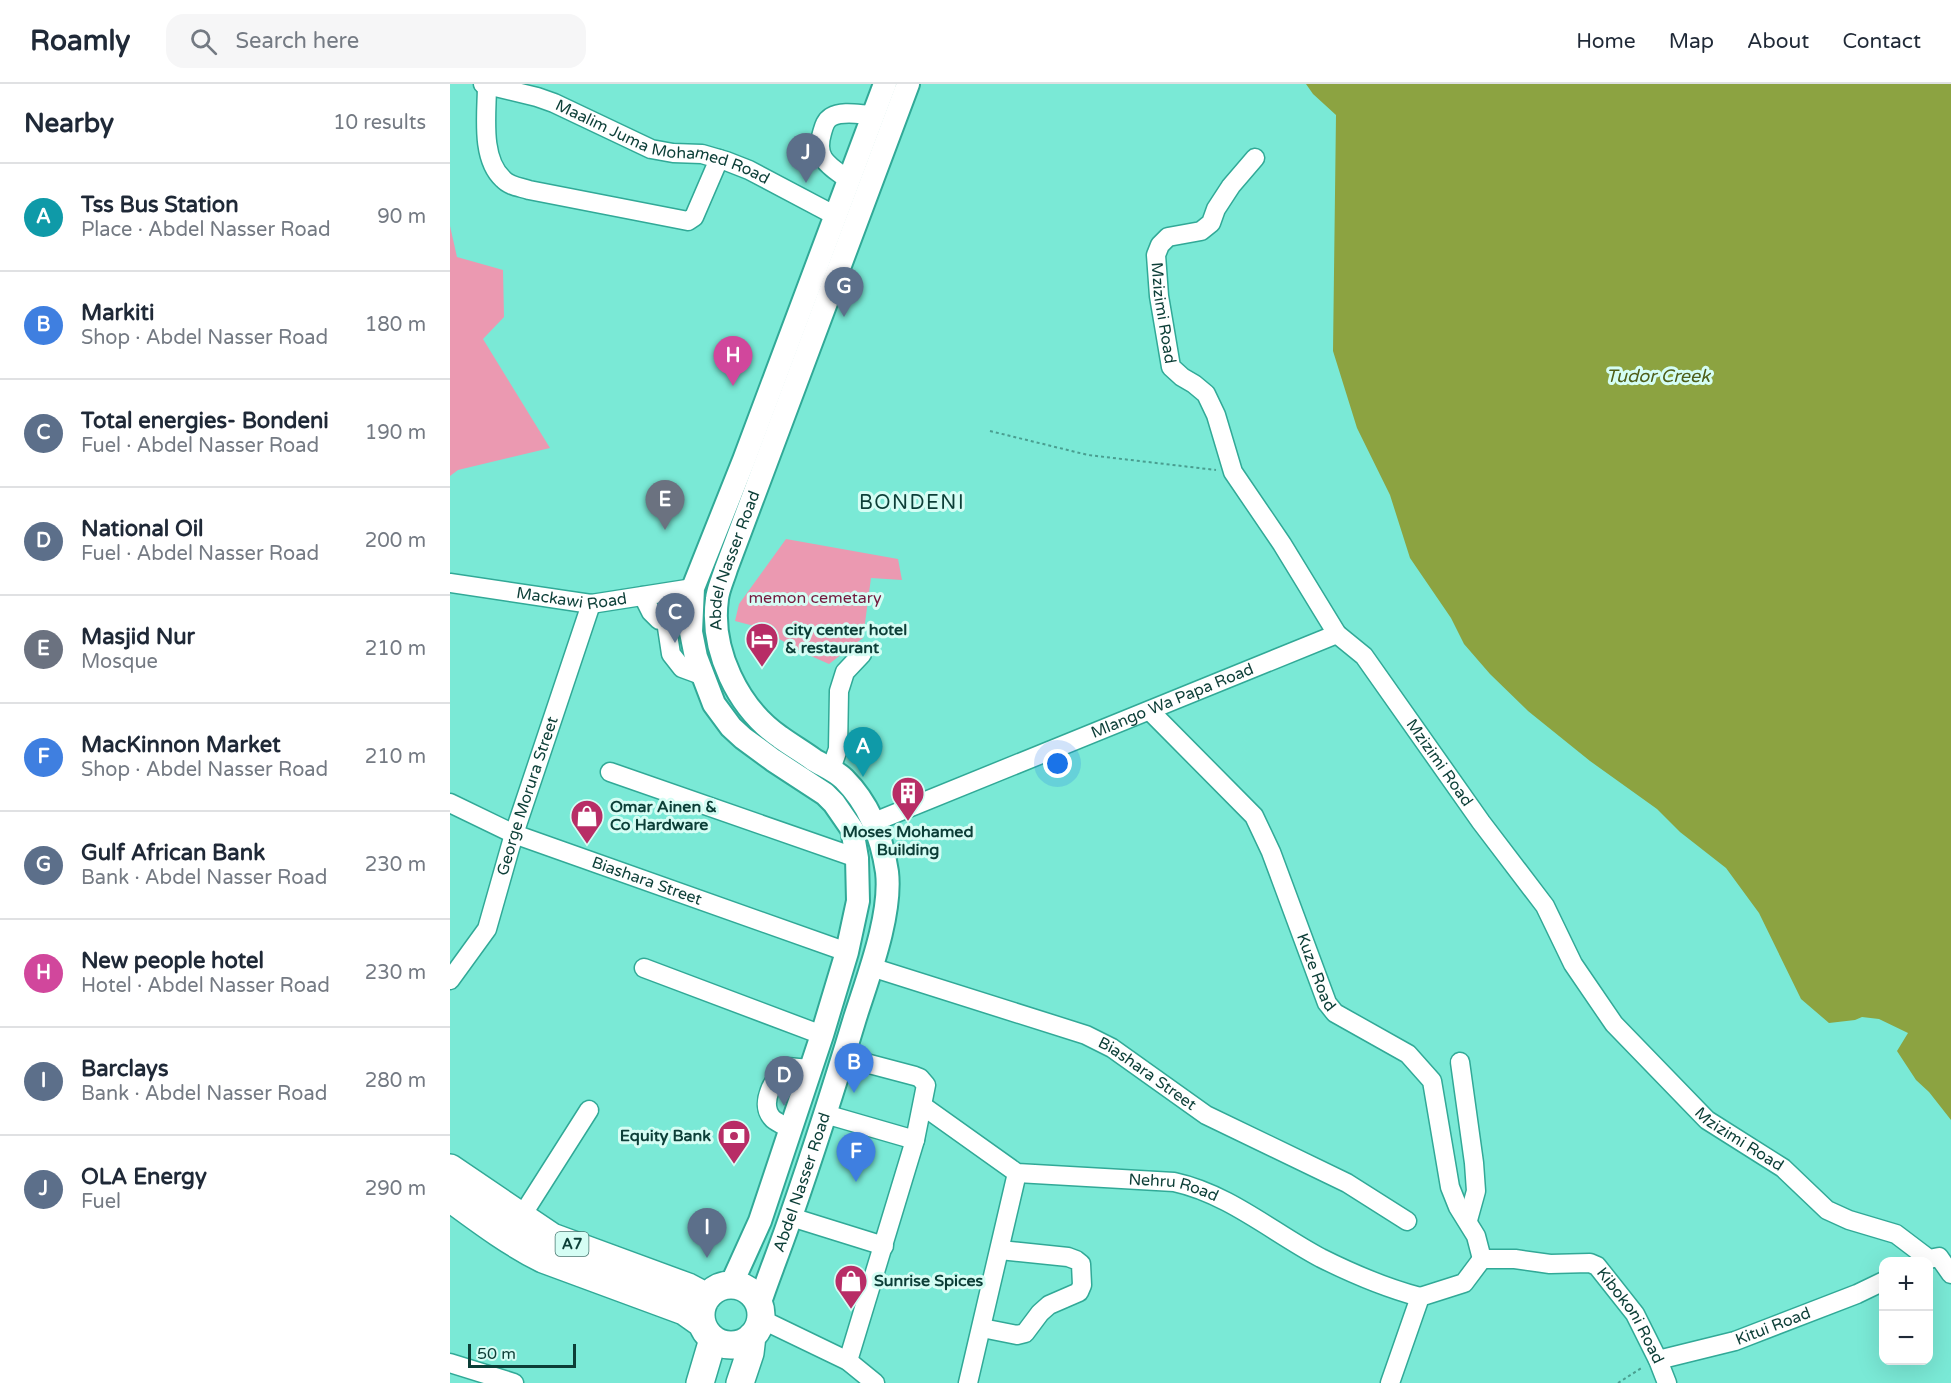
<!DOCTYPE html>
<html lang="en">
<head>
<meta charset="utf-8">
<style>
  body { margin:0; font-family:"Varela Round",sans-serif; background:#f6f6f7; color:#1f2937 }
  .controls { position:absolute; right:18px; bottom:18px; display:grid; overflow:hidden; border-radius:12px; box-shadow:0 6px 24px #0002 }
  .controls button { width:54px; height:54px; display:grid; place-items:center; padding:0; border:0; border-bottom:2px solid #e0e1e3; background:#fff; color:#1f2937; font:30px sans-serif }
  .scale { position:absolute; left:18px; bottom:15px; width:108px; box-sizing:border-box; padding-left:6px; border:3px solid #0c3e37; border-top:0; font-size:16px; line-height:21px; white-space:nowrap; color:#0c3e37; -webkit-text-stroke:4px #d5fdf4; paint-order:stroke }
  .you { position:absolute; left:608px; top:680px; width:21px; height:21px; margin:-15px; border:4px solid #fff; border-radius:50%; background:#1a73e8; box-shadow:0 0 0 9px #1a73e833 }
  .badge { display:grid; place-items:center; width:39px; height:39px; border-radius:50%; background:#b82d66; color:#fff; font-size:20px; font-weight:700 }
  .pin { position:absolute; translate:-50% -50px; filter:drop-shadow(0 2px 3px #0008) }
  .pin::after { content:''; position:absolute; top:32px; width:21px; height:18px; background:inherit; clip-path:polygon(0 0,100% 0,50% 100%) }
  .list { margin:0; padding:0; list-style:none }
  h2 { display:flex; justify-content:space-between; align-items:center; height:78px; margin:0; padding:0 24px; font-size:26px }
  h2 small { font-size:20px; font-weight:400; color:#747a83 }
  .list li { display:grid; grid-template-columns:39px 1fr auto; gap:18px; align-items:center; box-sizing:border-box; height:108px; padding:0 24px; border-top:2px solid #e0e1e3 }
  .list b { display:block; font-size:22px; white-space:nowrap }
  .list p { margin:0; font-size:20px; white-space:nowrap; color:#747a83 }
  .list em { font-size:20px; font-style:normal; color:#747a83 }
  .icon { flex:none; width:33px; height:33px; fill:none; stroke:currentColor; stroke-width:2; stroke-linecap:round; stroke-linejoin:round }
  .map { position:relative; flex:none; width:1501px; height:1299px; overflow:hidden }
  header { display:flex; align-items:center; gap:36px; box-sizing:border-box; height:84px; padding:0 30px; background:#fff; border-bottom:2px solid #e0e1e3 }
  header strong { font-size:28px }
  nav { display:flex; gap:33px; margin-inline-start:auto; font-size:21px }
  .search { width:420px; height:54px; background:#f6f6f7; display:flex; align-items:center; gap:15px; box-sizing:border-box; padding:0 21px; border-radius:18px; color:#747a83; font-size:22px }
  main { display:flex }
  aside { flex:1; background:#fff }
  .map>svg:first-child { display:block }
  .green { fill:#eb99b1 }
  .water { fill:#8ca341 }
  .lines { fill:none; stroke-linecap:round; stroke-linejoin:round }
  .minor-casing { stroke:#31a997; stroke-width:21 }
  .major-casing { stroke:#31a997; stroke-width:26 }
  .highway-casing { stroke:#31a997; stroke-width:30 }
  .path { stroke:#4a9e90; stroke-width:2; stroke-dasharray:3 3; stroke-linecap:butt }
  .minor { stroke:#fff; stroke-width:18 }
  .major { stroke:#fff; stroke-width:22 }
  .highway { stroke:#fff; stroke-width:27 }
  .labels { text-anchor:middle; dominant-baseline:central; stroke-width:6; stroke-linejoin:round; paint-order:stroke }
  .shield { fill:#d5fdf4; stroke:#487770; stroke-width:1.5 }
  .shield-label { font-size:15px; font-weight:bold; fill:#0c3e37 }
  .street-label { font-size:16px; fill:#0c3e37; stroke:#d5fdf4 }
  .park-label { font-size:16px; fill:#72193d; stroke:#d5fdf4 }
  .poi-label { font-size:16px; font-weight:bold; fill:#0c3e37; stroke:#d5fdf4; text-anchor:start }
  .water-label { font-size:18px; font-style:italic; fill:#4e5e18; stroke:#d5fdf4 }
  .quarter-label { font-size:20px; letter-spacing:1.5px; fill:#0c3e37; stroke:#d5fdf4 }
</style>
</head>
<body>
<header>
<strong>Roamly</strong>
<div class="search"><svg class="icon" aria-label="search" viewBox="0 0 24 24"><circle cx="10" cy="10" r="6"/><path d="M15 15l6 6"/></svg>Search here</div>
<nav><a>Home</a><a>Map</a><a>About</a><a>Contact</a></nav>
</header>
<main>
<aside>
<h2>Nearby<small>10 results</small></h2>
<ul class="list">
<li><span class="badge" style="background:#0f9aa8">A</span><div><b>Tss Bus Station</b><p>Place · Abdel Nasser Road</p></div><em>90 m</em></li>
<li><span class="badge" style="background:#3f7fe0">B</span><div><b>Markiti</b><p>Shop · Abdel Nasser Road</p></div><em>180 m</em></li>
<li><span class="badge" style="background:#5c6f8a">C</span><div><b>Total energies- Bondeni</b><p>Fuel · Abdel Nasser Road</p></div><em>190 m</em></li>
<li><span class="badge" style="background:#5c6f8a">D</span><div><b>National Oil</b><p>Fuel · Abdel Nasser Road</p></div><em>200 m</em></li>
<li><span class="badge" style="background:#6b7280">E</span><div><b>Masjid Nur</b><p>Mosque</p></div><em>210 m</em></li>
<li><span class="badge" style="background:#3f7fe0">F</span><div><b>MacKinnon Market</b><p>Shop · Abdel Nasser Road</p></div><em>210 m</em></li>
<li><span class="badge" style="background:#5c6f8a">G</span><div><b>Gulf African Bank</b><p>Bank · Abdel Nasser Road</p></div><em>230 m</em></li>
<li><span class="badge" style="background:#d1479c">H</span><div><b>New people hotel</b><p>Hotel · Abdel Nasser Road</p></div><em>230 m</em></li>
<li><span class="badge" style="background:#5c6f8a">I</span><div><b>Barclays</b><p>Bank · Abdel Nasser Road</p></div><em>280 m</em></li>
<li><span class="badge" style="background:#5c6f8a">J</span><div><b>OLA Energy</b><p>Fuel</p></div><em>290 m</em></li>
</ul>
</aside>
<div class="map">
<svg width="1501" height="1299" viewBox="0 0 1501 1299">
  <rect width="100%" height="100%" fill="#7ae9d6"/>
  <path class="green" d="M0,142L7,173L53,186L54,233L33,255L100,364L8,386L0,392Z
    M336,455L448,475L452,496L421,494L413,554L379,580L354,569L308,543L285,537L289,520Z"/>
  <path class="water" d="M856,0H1501V1036L1479,1008L1466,996L1447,967L1458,949L1429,935L1412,933L1405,936L1379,939L1351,915L1309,829L1276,784L1230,748L1207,725L1140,677L1078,627L1040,590L1014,560L1001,534L960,474L940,411L907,344L883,267L886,31L863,10Z"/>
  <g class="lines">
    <g class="minor-casing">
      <g id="minor">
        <path id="s1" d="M33,0L87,13L104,19L201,65L223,69L252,70L276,77L299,86L386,132"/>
        <path d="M37,1C37,29 30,74 53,95C59,102 70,103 79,106L238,137L244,133L269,75"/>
        <path id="s2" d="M805,74L781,102L766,125L761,139L751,147L718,153L710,161L706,171L709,212L721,283L732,293L744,300L756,310L766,331L783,388L832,460L887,550L914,572L1031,738L1095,822L1123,880L1164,940L1257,1036L1333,1084L1377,1126L1399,1136L1446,1150L1479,1175L1489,1173L1501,1190"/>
        <path d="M400,97C380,82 364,76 372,49C374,42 375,37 381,33C393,26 411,31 424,31"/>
        <path id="s3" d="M0,499L141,520L243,504"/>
        <path d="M193,512L201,528L209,536H226"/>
        <path d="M216,537L221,570L232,584L251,591"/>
        <path id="s4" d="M700,627L804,732L821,768L877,919L885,929L958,970L982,997L1000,1103L1008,1123L1026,1152L1032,1175"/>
        <path d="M381,685L388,665L389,607L395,588L412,570"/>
        <path d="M160,688L407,774"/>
        <path id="s5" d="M0,719L64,750L397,868"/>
        <path id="s6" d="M424,738L887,550"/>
        <path id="s7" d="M421,883L636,951L662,964L756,1031L897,1099L957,1137"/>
        <path d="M194,884L372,951"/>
        <path id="s8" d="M0,896L37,845L64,750L141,520"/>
        <path d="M393,973L465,992L470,994L476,1001L465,1056L398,1277"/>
        <path d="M1010,978L1024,1079L1026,1107L1018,1136"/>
        <path id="s9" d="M473,1022L567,1089L724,1098C779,1110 822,1148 871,1174C903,1190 936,1204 970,1213"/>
        <path d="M375,1030L465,1056"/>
        <path d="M340,1045C335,1042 328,1039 323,1035C308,1020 324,993 337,983L360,985"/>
        <path d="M71,1133L139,1026"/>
        <path d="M341,1133L434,1162"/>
        <path id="s10" d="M1032,1175H1065L1100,1180L1140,1179L1147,1182L1185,1230L1208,1276L1217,1299"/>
        <path d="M311,1235L398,1277L425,1299"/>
        <path d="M532,1244L567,1251L575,1249L590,1229L599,1221L629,1208L632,1201L631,1180L626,1176L618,1173L550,1166"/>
        <path id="s11" d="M1208,1276L1285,1257L1407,1210L1434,1197"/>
        <path d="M0,1279L64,1299"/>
        <path d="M518,1299L567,1089"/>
        <path d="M940,1299L970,1213L1014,1199L1032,1175"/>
      </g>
    </g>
    <g class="major-casing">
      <g id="major">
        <path d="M281,1201L310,1137L372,951L397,868L408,817L407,774L402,745L384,719L375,710L323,676L293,654L281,643L264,620L246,573L241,548L243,504L294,376L435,0"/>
        <path id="s12" d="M309,1221C319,1191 331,1162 341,1132C364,1066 385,1000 405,934C418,893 442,831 437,788C432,754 419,720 394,695C386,687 374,682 364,676C353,668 341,661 330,653C288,624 260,566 267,515C268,505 273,495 276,485L458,0"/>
      </g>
    </g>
    <g class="highway-casing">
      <path id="highway" d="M0,1084L102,1153L238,1203L257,1213
        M0,1114C30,1136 59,1158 93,1175L234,1227L251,1239
        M251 1231a30 30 0 1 1 60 0a30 30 0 1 1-60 0Z
        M250,1299L263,1255
        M290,1299L300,1269L302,1252"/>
    </g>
    <path class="path" d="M540,347L638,371L766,386
      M1168,1299L1193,1283"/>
    <use href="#minor" class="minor"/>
    <use href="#major" class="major"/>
    <use href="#highway" class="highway"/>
  </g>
  <defs>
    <g id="hotel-pin" transform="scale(1.725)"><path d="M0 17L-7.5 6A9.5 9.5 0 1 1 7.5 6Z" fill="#b82d66" stroke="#d5fdf4"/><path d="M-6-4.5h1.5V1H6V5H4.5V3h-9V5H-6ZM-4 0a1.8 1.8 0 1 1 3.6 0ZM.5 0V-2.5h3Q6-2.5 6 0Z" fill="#fff"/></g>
    <g id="building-pin" transform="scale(1.725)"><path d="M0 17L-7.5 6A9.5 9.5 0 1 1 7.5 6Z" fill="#b82d66" stroke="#d5fdf4"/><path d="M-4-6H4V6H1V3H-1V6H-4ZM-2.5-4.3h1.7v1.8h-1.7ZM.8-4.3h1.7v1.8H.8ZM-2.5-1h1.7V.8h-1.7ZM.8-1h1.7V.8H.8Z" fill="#fff"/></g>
    <g id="shop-pin" transform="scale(1.725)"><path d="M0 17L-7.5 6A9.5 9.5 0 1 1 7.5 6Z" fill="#b82d66" stroke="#d5fdf4"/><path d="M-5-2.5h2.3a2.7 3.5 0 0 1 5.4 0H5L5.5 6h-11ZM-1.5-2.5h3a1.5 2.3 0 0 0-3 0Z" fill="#fff"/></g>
    <g id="bank-pin" transform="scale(1.725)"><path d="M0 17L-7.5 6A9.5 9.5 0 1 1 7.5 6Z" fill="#b82d66" stroke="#d5fdf4"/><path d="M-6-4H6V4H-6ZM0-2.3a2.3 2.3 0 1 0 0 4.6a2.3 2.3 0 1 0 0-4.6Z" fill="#fff"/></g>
  </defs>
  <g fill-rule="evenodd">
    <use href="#hotel-pin" x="312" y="555"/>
    <use href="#building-pin" x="458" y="709"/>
    <use href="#shop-pin" x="137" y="732"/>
    <use href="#bank-pin" x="284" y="1052"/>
    <use href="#shop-pin" x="401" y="1197"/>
  </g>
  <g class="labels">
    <rect class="shield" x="105.5" y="1148" width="33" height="24" rx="4.5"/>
    <g class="shield-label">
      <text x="122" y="1160">A7</text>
    </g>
    <g class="street-label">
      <text stroke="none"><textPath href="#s1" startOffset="190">Maalim Juma Mohamed Road</textPath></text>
      <text stroke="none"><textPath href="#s2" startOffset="206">Mzizimi Road</textPath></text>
      <text stroke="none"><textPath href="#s12" startOffset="834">Abdel Nasser Road</textPath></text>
      <text stroke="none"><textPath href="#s3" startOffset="123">Mackawi Road</textPath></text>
      <text stroke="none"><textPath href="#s6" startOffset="322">Mlango Wa Papa Road</textPath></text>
      <text stroke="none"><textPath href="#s2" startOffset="746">Mzizimi Road</textPath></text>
      <text stroke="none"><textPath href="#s8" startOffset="202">George Morura Street</textPath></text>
      <text stroke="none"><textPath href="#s5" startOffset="212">Biashara Street</textPath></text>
      <text stroke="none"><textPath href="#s4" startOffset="316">Kuze Road</textPath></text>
      <text stroke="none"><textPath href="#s7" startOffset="298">Biashara Street</textPath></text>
      <text stroke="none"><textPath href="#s2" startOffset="1232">Mzizimi Road</textPath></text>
      <text stroke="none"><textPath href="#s12" startOffset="130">Abdel Nasser Road</textPath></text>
      <text stroke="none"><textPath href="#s9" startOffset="273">Nehru Road</textPath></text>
      <text stroke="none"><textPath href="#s10" startOffset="176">Kibokoni Road</textPath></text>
      <text stroke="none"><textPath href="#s11" startOffset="120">Kitui Road</textPath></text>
    </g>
    <g class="park-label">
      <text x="365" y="514">memon cemetary</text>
    </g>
    <g class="poi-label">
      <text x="335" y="546">city center hotel<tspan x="335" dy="18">&amp; restaurant</tspan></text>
      <text x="160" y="723">Omar Ainen &amp;<tspan x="160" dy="18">Co Hardware</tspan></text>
      <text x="458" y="748" text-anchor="middle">Moses Mohamed<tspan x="458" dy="18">Building</tspan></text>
      <text x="261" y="1052" text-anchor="end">Equity Bank</text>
      <text x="424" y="1197">Sunrise Spices</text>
    </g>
    <g class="water-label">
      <text x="1208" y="292">Tudor Creek</text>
    </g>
    <g class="quarter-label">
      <text x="462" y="419">BONDENI</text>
    </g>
  </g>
</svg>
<div class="controls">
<button>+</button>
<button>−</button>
</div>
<div class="scale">50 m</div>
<div class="you"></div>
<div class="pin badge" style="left:413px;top:693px;background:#0f9aa8">A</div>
<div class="pin badge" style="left:404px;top:1009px;background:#3f7fe0">B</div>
<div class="pin badge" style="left:225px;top:559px;background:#5c6f8a">C</div>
<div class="pin badge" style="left:334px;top:1022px;background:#5c6f8a">D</div>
<div class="pin badge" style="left:215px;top:446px;background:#6b7280">E</div>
<div class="pin badge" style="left:406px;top:1098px;background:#3f7fe0">F</div>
<div class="pin badge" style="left:394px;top:233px;background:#5c6f8a">G</div>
<div class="pin badge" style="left:283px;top:302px;background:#d1479c">H</div>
<div class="pin badge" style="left:257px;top:1174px;background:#5c6f8a">I</div>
<div class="pin badge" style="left:356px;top:99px;background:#5c6f8a">J</div>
</div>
</main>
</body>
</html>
